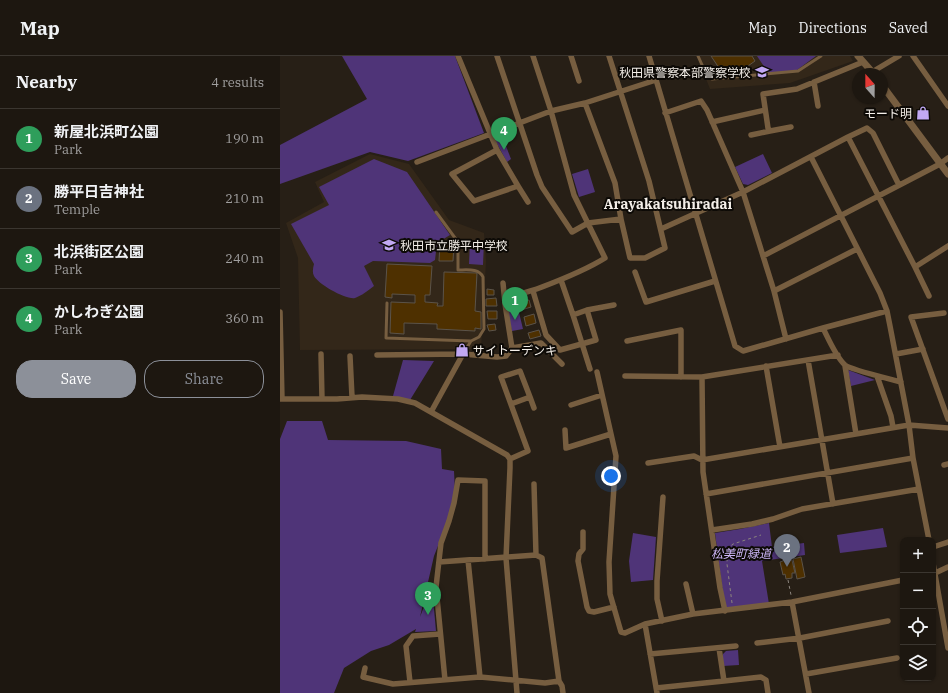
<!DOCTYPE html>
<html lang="en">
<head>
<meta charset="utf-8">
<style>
  body { margin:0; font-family:"IBM Plex Serif","Noto Sans JP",serif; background:#2a241e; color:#f1f3f6 }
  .controls { position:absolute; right:12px; bottom:12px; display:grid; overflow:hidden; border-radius:8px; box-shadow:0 1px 3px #0004 }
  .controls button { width:36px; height:36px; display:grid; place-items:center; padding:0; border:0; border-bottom:1px solid #3b3630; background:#1d1710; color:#f1f3f6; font:20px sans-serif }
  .compass { position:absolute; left:572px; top:12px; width:36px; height:36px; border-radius:50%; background:#1d1710; box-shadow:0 1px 3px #0004; rotate:339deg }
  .you { position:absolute; left:331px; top:420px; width:14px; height:14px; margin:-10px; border:3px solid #fff; border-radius:50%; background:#1a73e8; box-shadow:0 0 0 6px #1a73e833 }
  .badge { display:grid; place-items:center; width:26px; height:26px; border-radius:50%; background:#8c9099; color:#fff; font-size:13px; font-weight:700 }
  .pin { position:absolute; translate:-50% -33px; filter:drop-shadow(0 1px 2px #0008) }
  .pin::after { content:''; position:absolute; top:21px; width:14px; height:12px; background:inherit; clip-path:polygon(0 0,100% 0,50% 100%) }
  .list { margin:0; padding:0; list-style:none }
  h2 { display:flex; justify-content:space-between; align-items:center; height:52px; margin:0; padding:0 16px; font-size:17px }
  h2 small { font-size:13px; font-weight:400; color:#a09f9f }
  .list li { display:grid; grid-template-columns:26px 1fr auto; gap:12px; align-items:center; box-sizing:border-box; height:60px; padding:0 16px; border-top:1px solid #3b3630 }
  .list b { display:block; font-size:15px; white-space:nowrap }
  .list p { margin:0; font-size:13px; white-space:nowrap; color:#a09f9f }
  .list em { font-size:13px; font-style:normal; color:#a09f9f }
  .actions { display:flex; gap:8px; padding:12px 16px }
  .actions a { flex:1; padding:9px 0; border:1px solid #8c9099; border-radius:16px; text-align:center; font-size:14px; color:#8c9099 }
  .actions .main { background:#8c9099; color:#fff }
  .icon { flex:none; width:22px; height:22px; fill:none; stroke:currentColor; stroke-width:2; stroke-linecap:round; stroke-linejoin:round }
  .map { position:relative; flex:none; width:668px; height:637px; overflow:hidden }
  header { display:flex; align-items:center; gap:24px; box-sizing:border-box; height:56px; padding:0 20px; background:#1d1710; border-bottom:1px solid #3b3630 }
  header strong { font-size:19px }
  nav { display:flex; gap:22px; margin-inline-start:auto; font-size:14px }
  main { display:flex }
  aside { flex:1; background:#1d1710 }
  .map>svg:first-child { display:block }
  .built { fill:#332719 }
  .green { fill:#4f3478 }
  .building { fill:#4e3000; stroke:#5b5349 }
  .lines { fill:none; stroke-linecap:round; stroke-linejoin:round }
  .path { stroke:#8c857e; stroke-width:1; stroke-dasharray:3 3; stroke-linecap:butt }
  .service { stroke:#775e40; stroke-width:3 }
  .minor { stroke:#775e40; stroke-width:5.5 }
  .tertiary { stroke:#775e40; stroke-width:7 }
  .labels { text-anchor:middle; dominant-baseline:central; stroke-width:4; stroke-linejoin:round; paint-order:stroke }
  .poi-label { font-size:12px; fill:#f4efe9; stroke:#0d0a06; text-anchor:end }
  .park-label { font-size:12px; font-style:italic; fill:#cbb5f5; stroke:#0d0a06 }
  .quarter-label { font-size:14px; font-weight:bold; fill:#f4efe9; stroke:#0d0a06 }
</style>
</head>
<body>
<header>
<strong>Map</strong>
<nav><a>Map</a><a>Directions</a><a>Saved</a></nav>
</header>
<main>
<aside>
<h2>Nearby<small>4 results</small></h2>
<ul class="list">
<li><span class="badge" style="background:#2e9e5b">1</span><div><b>新屋北浜町公園</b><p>Park</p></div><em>190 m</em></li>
<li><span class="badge" style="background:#6b7280">2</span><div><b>勝平日吉神社</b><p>Temple</p></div><em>210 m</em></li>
<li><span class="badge" style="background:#2e9e5b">3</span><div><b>北浜街区公園</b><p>Park</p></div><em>240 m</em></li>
<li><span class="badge" style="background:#2e9e5b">4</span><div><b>かしわぎ公園</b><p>Park</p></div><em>360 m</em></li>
</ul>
<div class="actions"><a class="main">Save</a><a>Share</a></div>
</aside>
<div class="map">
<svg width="668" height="637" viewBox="0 0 668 637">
  <rect width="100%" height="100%" fill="#271f16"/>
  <path class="built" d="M417,0H570L573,5L510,27L430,33Z
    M90,98L129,108L169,164L204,177L206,206L201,293L20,294L18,202L6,167L44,146L35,126Z"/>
  <path class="green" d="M62,0H175L204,77L128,105L90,96L0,128V89L87,43Z
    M477,0H536L517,14L489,18Z
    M221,77L231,103L227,106L215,84L216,79Z
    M483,98L492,117L468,129L463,128L455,111Z
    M94,103L127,116L170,179L157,187L155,204L150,207L93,205L84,210L94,230C89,234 81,240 75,242C66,244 38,228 34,220C32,216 33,212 34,208L11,168L49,149L39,131Z
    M308,113L315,136L299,141L292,118Z
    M190,185H204L203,209L189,208Z
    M236,244L243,273L232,275C229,263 223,250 236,244Z
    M123,304L154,305L130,344L113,340Z
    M568,314L595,324L571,330Z
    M7,365H42L48,384L126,385L161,393L162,413L174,415L175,435L169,462L154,500L140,561L147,543L153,542L156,575L135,576L136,573L109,589L91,595L64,612L54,637H0V383Z
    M489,467L492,491L524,487L525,499L482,505L489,548L446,553L442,531L435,477L460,473Z
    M603,472L607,491L560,497L557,479Z
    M353,477L376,481L373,524L351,526L349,505Z
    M458,594L459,609L443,610V598L446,595Z"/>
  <path class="building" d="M431,0H472L475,5L451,22L447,16L443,18Z
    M160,188H174L173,205H159Z
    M107,208L152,210L150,239H145V246L158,247L157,250H163L164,216L197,217L195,255L201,256V273L195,272V275L157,273V268L124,267V278L110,277L111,246L135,247V239L112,238V242L105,241Z
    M207,233L214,234V239H207Z
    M216,242L217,250H206V243Z
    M249,244L251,251L241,254L239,246Z
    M207,255H217V263H208Z
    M254,258L256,267L246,270L244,261Z
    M215,268L216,274L209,275L207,269Z
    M259,274L261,280L250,283L248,277Z
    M521,501L525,521L517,523L513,503Z
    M509,503V504H512L515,517H512V522L506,523L505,518L503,519L500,506L503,505V504Z"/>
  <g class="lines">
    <path class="path" d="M508,524L511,539
      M452,547L447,508V493L453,488L481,479"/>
    <path class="service" d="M418,0L427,20L432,23L518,15L541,0
      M156,156L178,186V214C187,214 199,212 203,221L204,273L199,281L191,285
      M107,247L106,282L191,285L183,298"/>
    <path class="minor" d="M178,0L217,94L238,130L194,145L172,118L217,94
      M217,0L257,119L262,131L292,176L308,167L341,163L335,127L305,47
      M291,0L299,25
      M329,0L369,125L385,192L365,202H350L341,163
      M369,0L455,290L463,295L543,272L607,255
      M633,0L668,50
      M592,16L619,0
      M534,26L538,50
      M385,57L421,45L427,54L463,136L494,235L506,283
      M432,66L485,54
      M511,71L490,75L488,72L483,38L517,33L583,6
      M471,79L490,75
      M568,81L587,72L593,77L619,129
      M531,101L600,237L607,255L610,270L629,369L633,402L649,484
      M137,106L271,55L305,47L376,24
      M238,130L248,146
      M381,173L463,136L568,81L635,211L668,190
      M483,200L660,108L668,102
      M635,211L649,240
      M355,216L366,246L435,225
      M223,227L225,248
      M253,235L266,279L280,294L316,284L307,254L293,259L281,224
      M494,235L577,193
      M307,254L334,249
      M0,256L2,343
      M664,257L631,261L668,363
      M293,259L310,313
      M543,272C548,282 556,301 565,309C571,314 611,323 621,326
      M347,285L401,274V321
      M232,292L261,287L282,308
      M41,298L42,343
      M616,298L643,293
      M97,299L183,298
      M70,300L72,341
      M528,304L553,448
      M486,310L500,391
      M565,310L576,378
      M317,316L336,400L329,506L330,538L341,576L345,577L365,568
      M345,320L422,321
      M597,320L611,360L613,371
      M250,341L254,352
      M0,343H57L82,341L118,343L135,347L227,399L230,403V412L226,502L237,637
      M291,349L322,339
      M151,356L183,298L217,301L226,300L232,292L225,248C237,237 247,237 262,231C283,223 306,214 325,202L294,139L271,55L253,0
      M285,374L286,392L331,378
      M230,403L248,395L221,321L240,315L250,341L231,348
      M368,407L414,400L422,404L629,369L668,372
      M664,409L668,408
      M426,438L633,402
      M432,474L472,468L493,463L522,453L639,433
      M303,476V493L299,498L298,505L307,551L309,555L314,556L334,551
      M653,491L668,486
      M188,504L200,621
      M159,506L256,499L254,428
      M653,507L668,592
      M653,518L668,511
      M406,528L413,558
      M512,546L529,637
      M445,555L440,532L423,416L422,321L558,299
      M382,565L377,543V525L383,441
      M477,587L520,582L608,565
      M439,592L444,625L481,621L486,624L488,637
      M370,598L456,590
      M85,612L83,621L113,628L200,621L265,627L279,625L262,502L256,499
      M526,618L617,602
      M165,624L156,531L161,487L169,465L174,447L178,424L205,425V503
      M279,625L282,630L283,637
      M130,626L126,590L133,580L160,578
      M376,632L444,625
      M377,637L365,568L413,558L512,546L623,524"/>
    <path class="tertiary" d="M578,0L594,18
      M602,29L668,118"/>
  </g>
  <defs>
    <g id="school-bare" transform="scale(1.08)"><path d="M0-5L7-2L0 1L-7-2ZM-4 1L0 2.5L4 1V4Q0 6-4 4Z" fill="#c1a8f3" stroke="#0d0a06" stroke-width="2.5" paint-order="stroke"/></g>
    <g id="shop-bare" transform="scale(1.08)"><path d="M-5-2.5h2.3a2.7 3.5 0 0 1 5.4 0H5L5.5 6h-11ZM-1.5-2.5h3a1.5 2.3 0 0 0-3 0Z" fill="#c1a8f3" stroke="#0d0a06" stroke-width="2.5" paint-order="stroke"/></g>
  </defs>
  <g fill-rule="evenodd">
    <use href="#school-bare" x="482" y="16"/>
    <use href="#shop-bare" x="643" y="57"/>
    <use href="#school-bare" x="109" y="189"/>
    <use href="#shop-bare" x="182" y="294"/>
  </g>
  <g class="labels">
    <g class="poi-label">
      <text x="471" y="16">秋田県警察本部警察学校</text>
      <text x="632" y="57">モード明</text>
      <text x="120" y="189" text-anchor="start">秋田市立勝平中学校</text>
      <text x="193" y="294" text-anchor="start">サイトーデンキ</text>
    </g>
    <g class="park-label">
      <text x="461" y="497">松美町緑道</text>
    </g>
    <g class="quarter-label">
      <text x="388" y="148">Arayakatsuhiradai</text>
    </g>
  </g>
</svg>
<div class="controls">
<button>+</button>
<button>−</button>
<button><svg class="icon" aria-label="locate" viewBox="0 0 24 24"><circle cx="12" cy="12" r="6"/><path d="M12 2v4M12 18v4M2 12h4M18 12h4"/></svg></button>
<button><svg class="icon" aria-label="layers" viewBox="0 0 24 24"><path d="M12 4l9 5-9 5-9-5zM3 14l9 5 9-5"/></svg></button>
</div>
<svg class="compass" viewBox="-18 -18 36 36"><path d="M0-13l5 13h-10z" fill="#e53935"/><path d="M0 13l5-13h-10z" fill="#a09f9f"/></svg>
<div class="you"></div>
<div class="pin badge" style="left:235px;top:264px;background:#2e9e5b">1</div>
<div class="pin badge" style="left:507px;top:511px;background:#6b7280">2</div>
<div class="pin badge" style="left:148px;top:559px;background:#2e9e5b">3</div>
<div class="pin badge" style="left:224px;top:94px;background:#2e9e5b">4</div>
</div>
</main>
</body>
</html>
